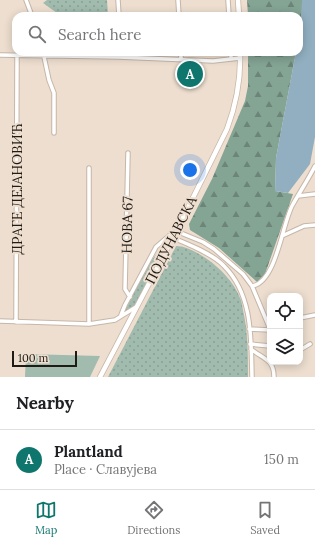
<!DOCTYPE html>
<html lang="en">
<head>
<meta charset="utf-8">
<style>
  body { margin:0; font-family:Lora,serif; background:#f2f2f2; color:#202124 }
  .controls { position:absolute; right:12px; bottom:12px; display:grid; overflow:hidden; border-radius:8px; box-shadow:0 2px 10px #0003 }
  .controls button { width:36px; height:36px; display:grid; place-items:center; padding:0; border:0; border-bottom:1px solid #e0e0e0; background:#fff; color:#202124; font:20px sans-serif }
  .scale { position:absolute; left:12px; bottom:10px; width:65px; box-sizing:border-box; padding-left:4px; border:2px solid #201b15; border-top:0; font-size:11px; line-height:14px; white-space:nowrap; color:#201b15; -webkit-text-stroke:3px #eddecf; paint-order:stroke }
  .you { position:absolute; left:190px; top:170px; width:14px; height:14px; margin:-10px; border:3px solid #fff; border-radius:50%; background:#1a73e8; box-shadow:0 0 0 6px #1a73e833 }
  .badge { display:grid; place-items:center; width:26px; height:26px; border-radius:50%; background:#0f766e; color:#fff; font-size:13px; font-weight:700 }
  .pin { position:absolute; translate:-50% -50%; border:2px solid #fff; box-shadow:0 1px 4px #0006 }
  .list { margin:0; padding:0; list-style:none }
  h2 { display:flex; justify-content:space-between; align-items:center; height:52px; margin:0; padding:0 16px; font-size:17px }
  h2 small { font-size:13px; font-weight:400; color:#757577 }
  .list li { display:grid; grid-template-columns:26px 1fr auto; gap:12px; align-items:center; box-sizing:border-box; height:60px; padding:0 16px; border-top:1px solid #e0e0e0 }
  .list b { display:block; font-size:15px; white-space:nowrap }
  .list p { margin:0; font-size:13px; white-space:nowrap; color:#757577 }
  .list em { font-size:13px; font-style:normal; color:#757577 }
  .icon { flex:none; width:22px; height:22px; fill:none; stroke:currentColor; stroke-width:2; stroke-linecap:round; stroke-linejoin:round }
  .map { position:relative; flex:none; width:315px; height:377px; overflow:hidden }
  .search { position:absolute; background:#fff; box-shadow:0 2px 10px #0003; left:12px; right:12px; top:12px; height:44px; display:flex; align-items:center; gap:10px; box-sizing:border-box; padding:0 14px; border-radius:12px; color:#757577; font-size:15px }
  .sheet { height:112px; background:#fff }
  nav { display:flex; justify-content:space-around; align-items:center; box-sizing:border-box; height:56px; border-top:1px solid #e0e0e0; background:#fff; font-size:11px; color:#757577 }
  nav a { display:grid; justify-items:center; gap:2px }
  nav .on { color:#0f766e }
  .map>svg:first-child { display:block }
  .green { fill:url(#green-dots) }
  .forest { fill:url(#forest-firs) }
  .pitch { fill:#a1bbae }
  .water { fill:#91afc0 }
  .lines { fill:none; stroke-linecap:round; stroke-linejoin:round }
  .minor-casing { stroke:#c6b7a9; stroke-width:5.5 }
  .tertiary-casing { stroke:#c6b7a9; stroke-width:6 }
  .minor { stroke:#fff; stroke-width:3.5 }
  .tertiary { stroke:#fff; stroke-width:4.5 }
  .labels { text-anchor:middle; dominant-baseline:central; stroke-width:4; stroke-linejoin:round; paint-order:stroke }
  .street-label { font-size:14px; fill:#201b15; stroke:#eddecf }
</style>
</head>
<body>
<div class="map">
<svg width="315" height="377" viewBox="0 0 315 377">
  <defs>
    <pattern id="green-dots" width="8" height="8" patternUnits="userSpaceOnUse"><rect width="8" height="8" fill="#a1bbae"/><path d="M2 2h.1M6 6h.1" fill="none" stroke="#8aa095" stroke-width="1.8" stroke-linecap="round"/></pattern>
    <pattern id="forest-firs" width="22" height="20" patternUnits="userSpaceOnUse"><rect width="22" height="20" fill="#84a494"/><path d="M5 1l3.5 6h-7zM16 11l3.5 6h-7z" fill="#6c8578"/></pattern>
  </defs>
  <rect width="100%" height="100%" fill="#eddecf"/>
  <path class="green" d="M47,0H107L108,15L117,16H57V13L43,3Z
    M168,243L133,308L123,314C137,290 145,260 168,243Z
    M176,246C186,246 198,253 207,259C220,268 234,282 240,298C242,301 242,306 243,310C248,332 248,354 248,377H108Z"/>
  <path class="forest" d="M247,0H303L299,39V16H248Z
    M248,52H296L276,158L275,191L293,194L265,274L257,282L219,248L190,230L189,224L212,179L245,101L248,86Z"/>
  <path class="pitch" d="M26,354L100,356L90,377H25Z"/>
  <path class="water" d="M302,0H315V137L310,164L288,193L275,191L276,158L296,52H299Z"/>
  <g class="lines">
    <g class="minor-casing">
      <path id="minor" d="M26,0L32,16
        M118,0L119,16
        M178,0L179,16
        M228,0L229,16
        M43,52L49,80L54,93V133
        M181,52V59
        M231,52V59
        M0,55L119,57L213,61L240,58
        M128,153L125,289L130,297
        M89,168V324
        M298,196L315,194
        M176,231L203,242L214,249L243,274L252,286L270,329
        M282,236L304,226L315,225
        M173,238C188,244 213,254 224,266C253,295 251,339 252,377
        M252,286C276,283 282,225 292,206C299,193 308,180 315,166
        M121,315L125,305L156,247L171,234H175
        M300,318L315,315
        M0,321L89,324L115,320L136,307
        M16,322L17,56
        M249,329L270,330
        M250,344L270,346
        M251,349C263,359 274,359 274,377
        M300,350L310,344"/>
    </g>
    <g class="tertiary-casing">
      <path id="tertiary" d="M238,0L239,16
        M100,377L175,234L227,129C236,105 241,78 240,52"/>
    </g>
    <use href="#minor" class="minor"/>
    <use href="#tertiary" class="tertiary"/>
  </g>
  <g class="labels">
    <g class="street-label">
      <text transform="translate(17 189) rotate(-90)">ДРАГЕ ДЕЈАНОВИЋ</text>
      <text transform="translate(127 225) rotate(-89)">НОВА 67</text>
      <text transform="translate(171 240) rotate(-63)">ПОДУНАВСКА</text>
    </g>
  </g>
</svg>
<div class="controls">
<button><svg class="icon" aria-label="locate" viewBox="0 0 24 24"><circle cx="12" cy="12" r="6"/><path d="M12 2v4M12 18v4M2 12h4M18 12h4"/></svg></button>
<button><svg class="icon" aria-label="layers" viewBox="0 0 24 24"><path d="M12 4l9 5-9 5-9-5zM3 14l9 5 9-5"/></svg></button>
</div>
<div class="scale">100 m</div>
<div class="you"></div>
<div class="pin badge" style="left:190px;top:74px">A</div>
<div class="search"><svg class="icon" aria-label="search" viewBox="0 0 24 24"><circle cx="10" cy="10" r="6"/><path d="M15 15l6 6"/></svg>Search here</div>
</div>
<section class="sheet">
<h2>Nearby<small></small></h2>
<ul class="list">
<li><span class="badge">A</span><div><b>Plantland</b><p>Place · Славујева</p></div><em>150 m</em></li>
</ul>
</section>
<nav>
<a class="on"><svg class="icon" aria-label="map" viewBox="0 0 24 24"><path d="M3 6l6-2 6 2 6-2v14l-6 2-6-2-6 2zM9 4v14M15 6v14"/></svg>Map</a>
<a><svg class="icon" aria-label="directions" viewBox="0 0 24 24"><path d="M12 3l9 9-9 9-9-9zM9 14v-3h6M13 9l2 2-2 2"/></svg>Directions</a>
<a><svg class="icon" aria-label="saved" viewBox="0 0 24 24"><path d="M7 4h10v16l-5-4-5 4z"/></svg>Saved</a>
</nav>
</body>
</html>
